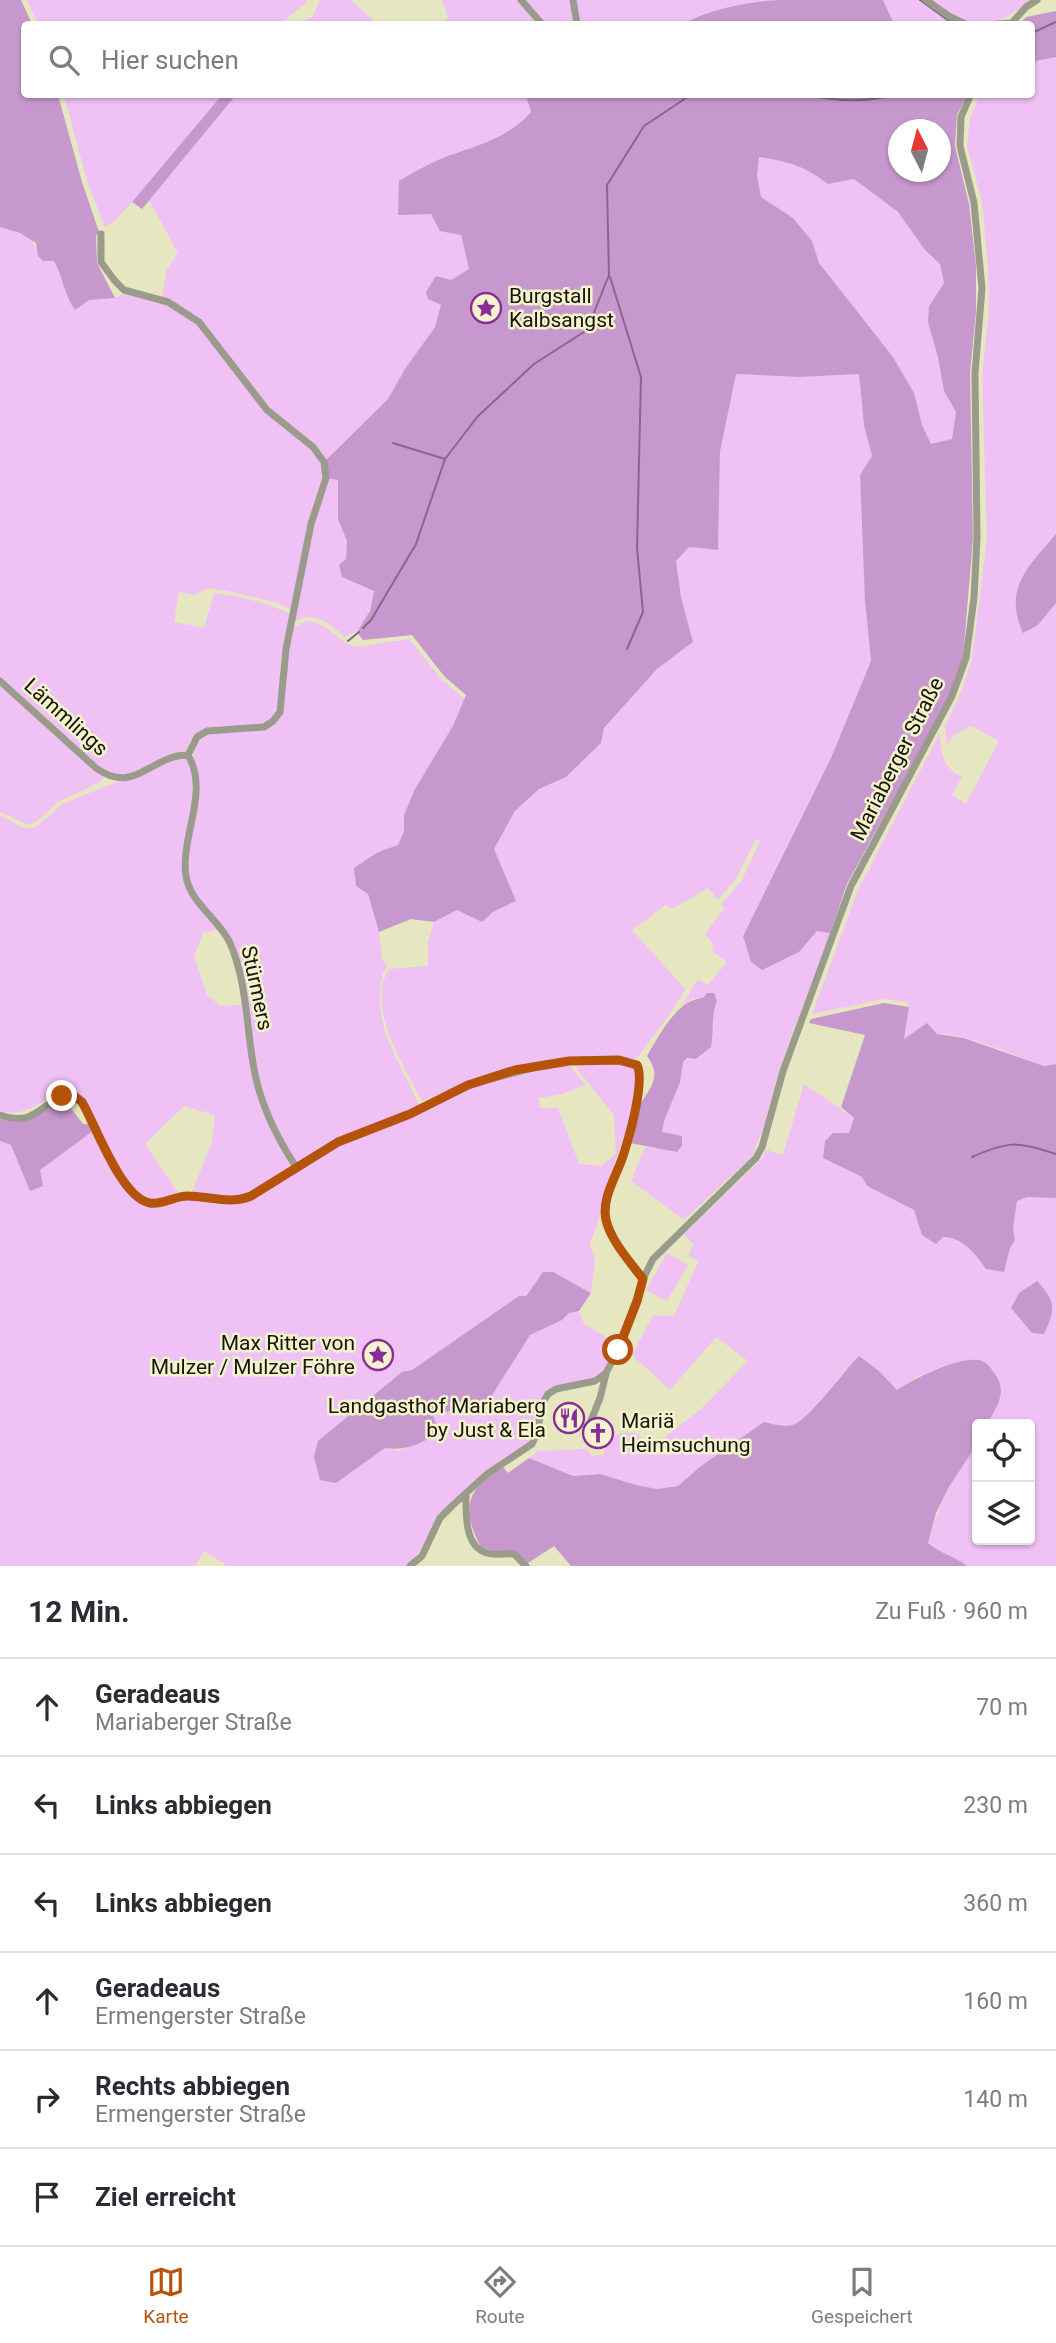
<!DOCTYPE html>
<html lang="de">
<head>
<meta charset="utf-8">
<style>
  body { margin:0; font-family:Roboto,sans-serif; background:#f7f7f7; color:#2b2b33 }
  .controls { position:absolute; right:21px; bottom:21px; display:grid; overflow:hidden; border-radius:7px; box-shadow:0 2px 5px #0004 }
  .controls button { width:63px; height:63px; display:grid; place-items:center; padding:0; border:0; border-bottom:2px solid #e1e1e2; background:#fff; color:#2b2b33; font:35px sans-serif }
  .compass { position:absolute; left:888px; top:119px; width:63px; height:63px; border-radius:50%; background:#fff; box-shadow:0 2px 5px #0004; rotate:354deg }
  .stop { position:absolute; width:21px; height:21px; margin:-16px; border:5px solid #b45309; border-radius:50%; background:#fff }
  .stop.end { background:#b45309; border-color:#fff; box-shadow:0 2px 7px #0008 }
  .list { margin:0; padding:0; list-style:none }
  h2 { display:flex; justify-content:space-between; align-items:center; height:91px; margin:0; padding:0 28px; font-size:30px }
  h2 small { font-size:23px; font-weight:400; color:#7c7c81 }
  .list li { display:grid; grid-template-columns:46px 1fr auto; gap:21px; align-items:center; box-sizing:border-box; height:98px; padding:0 28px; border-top:2px solid #e1e1e2 }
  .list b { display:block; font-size:26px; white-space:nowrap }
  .list p { margin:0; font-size:23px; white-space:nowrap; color:#7c7c81 }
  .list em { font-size:23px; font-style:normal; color:#7c7c81 }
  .icon { flex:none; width:38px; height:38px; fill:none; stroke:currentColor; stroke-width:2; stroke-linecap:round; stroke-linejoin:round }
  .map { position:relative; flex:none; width:1056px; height:1566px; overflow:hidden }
  .search { position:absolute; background:#fff; box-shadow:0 2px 5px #0004; left:21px; right:21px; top:21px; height:77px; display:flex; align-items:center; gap:18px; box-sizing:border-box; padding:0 24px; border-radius:7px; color:#7c7c81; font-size:26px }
  .sheet { height:679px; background:#fff }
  nav { display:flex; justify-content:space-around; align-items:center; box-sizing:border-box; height:98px; border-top:2px solid #e1e1e2; background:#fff; font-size:19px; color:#7c7c81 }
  nav a { display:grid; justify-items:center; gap:4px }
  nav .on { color:#b45309 }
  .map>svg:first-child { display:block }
  .green { fill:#efc1f5 }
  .forest { fill:#c798cd; fill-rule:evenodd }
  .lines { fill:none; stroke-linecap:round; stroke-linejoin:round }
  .stream { stroke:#886888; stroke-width:2 }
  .minor { stroke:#9b9b8c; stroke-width:7 }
  .route { stroke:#b45309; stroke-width:9 }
  .labels { text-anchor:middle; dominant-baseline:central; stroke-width:5; stroke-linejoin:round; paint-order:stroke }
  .poi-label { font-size:21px; fill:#171709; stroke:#f4f3ce; text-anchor:start }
  .street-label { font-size:21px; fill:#171709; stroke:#f4f3ce }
</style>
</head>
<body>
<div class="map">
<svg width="1056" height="1566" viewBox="0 0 1056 1566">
  <rect width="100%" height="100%" fill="#e6e6c1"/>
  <path class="green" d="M27,0H306L307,2L280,24H38Z
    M319,0H351L377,24H299L312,17L319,3Z
    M442,0H517L539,24L524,22L523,24H441L448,18Z
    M523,0H571L575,24H545Z
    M574,0H781C749,1 710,9 682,24H579Z
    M883,0H920L957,24H894Z
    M930,0H1029C1014,14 991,30 968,23C955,19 941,7 930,0Z
    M1056,57V534L1037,556L1038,625L1056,603V1064L1044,1066C1016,1056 965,1033 937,1034C926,1034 915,1038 904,1040L909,1007L908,1002L884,999L812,1014L858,890L940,733C941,754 942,767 962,777L952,795L966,804L999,741L971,726L954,735L947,745L945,726L959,698L972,659L987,539L982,373L989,313L988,266L982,202L967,145L970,118L979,95L1032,94V69L1036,61Z
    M64,95H222L132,202L115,221L105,227L87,181Z
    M236,95H526L531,112C506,141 454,153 420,168L431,214L461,235L469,269L451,280L435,327L405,369L388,399L325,461L321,451L314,445L269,409L200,320L162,297L167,269L178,253L149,200Z
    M758,157C787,161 805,166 828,184L854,179L898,212L925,250L940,264L944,283L929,306L944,391L956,412L952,439L931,445L922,425L914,393L893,357L818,263L812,241L793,218L761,197L757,176Z
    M0,227C25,234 32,236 43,261H54L62,276L68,300L114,298L127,293L161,302L198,323L266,411L312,448L323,463L324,478L292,610L276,602L226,591L209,588L194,595L179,592L174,622L204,628L214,593C241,597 266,602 291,614C287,629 283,645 281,661C278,677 284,700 274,714C255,743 201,706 186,750L160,759L124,776L107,773L12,691L0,677Z
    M736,374L799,377L859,374L864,425L872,456L860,476L865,601L871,661L831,758L743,935L799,952L817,930L830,933L779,1070L762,1132L752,1156L684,1220L631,1181L645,1147L661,1148L676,1152L662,1132C665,1108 679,1089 682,1062L687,1058L696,1059L702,1055L714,1029L712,1011L703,998H693L682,1006L698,979L708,985L727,962L713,952L712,943L705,934L724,909L721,905L742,880L760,841L756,839L737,877L718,900L708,888L672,909L666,905L632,930L685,989L672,1011L636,1059C617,1061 597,1056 577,1058C523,1063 473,1080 422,1101C405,1067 365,1008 389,969L428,966V941L434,922L457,910L482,922L493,912V849L515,811L539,789L566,777L601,743L604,728L657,669L693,642L681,597L676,561L689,547L718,550L720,452Z
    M327,478L338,480V519L347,541L346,559L339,565L342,577L374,591C370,611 366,629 345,637C328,623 316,610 294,622L313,524Z
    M307,621C328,623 337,641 355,647L409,639L441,679L465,699L453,726L404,815V831L398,845L378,852L356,886L368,894L379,932L382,959L387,966C381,975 381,982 380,992C377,1036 404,1067 419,1106L337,1140L296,1163L277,1134L257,1075L237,954L193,890L187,873L197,782L193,747L198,738L208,733L253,730L279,718L293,628Z
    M0,685L104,777L100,782L58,802L36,822L29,825L0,812Z
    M176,758H188L192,766V799L183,874L218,929L203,933L194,957L207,995L220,1006L243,1005L254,1076L274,1135L291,1167C252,1191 240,1204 192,1192L212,1142L215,1115L184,1106L145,1144L178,1193C169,1197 161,1201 151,1200C116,1195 104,1112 75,1093C48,1086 37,1120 0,1111V815L23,828H35L62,804L114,783L135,778Z
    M575,1062L618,1063L635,1068L637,1083L629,1123L604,1191L602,1209L590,1245L595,1261L591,1293L553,1272H543L525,1296H519L412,1370L402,1373L318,1441L336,1483L385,1448L400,1451L439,1432L433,1415L462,1408L479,1416L530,1335L562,1320L569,1313L579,1311L584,1324L617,1344L603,1372L594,1378L554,1386L546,1392L537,1404L535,1426L530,1441L485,1471L438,1516L424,1547L406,1566H225V1564L204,1551L195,1566H0V1141L11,1145L16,1154L39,1170L93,1131L141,1203L188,1198L236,1205L339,1145L424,1109L468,1087L547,1066L569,1064L585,1085L562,1094L539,1098L540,1108H558L579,1164L601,1166L616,1154L614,1115L573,1064Z
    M804,1084L854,1118L849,1133L823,1158L862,1177L867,1186L914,1210L943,1237C963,1238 976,1255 986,1269L1004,1272L1010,1248L1015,1240L1013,1228L1017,1201L1027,1197L1056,1198V1566H967C955,1556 941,1554 928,1544C939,1501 953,1480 977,1444V1540H1030V1424H987L1001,1397L967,1361L918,1376L897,1390L879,1371L846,1369C834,1383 809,1421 792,1425C783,1427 773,1424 764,1422L701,1466L678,1486L657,1489L636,1485L600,1474L573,1476L529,1458L538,1451L587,1449L591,1456L603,1455C609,1434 615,1432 636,1433L651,1448L701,1409L748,1361L716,1337L670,1390L632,1355L653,1315L674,1316L698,1262L689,1255L693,1244L684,1234L761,1160L766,1150L783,1155Z
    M667,1253L688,1265L667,1301L646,1290Z"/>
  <path class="forest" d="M0,0H21L32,24H24V94L58,95L82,182L99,232L96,236L97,263L115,298L89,300L75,310C64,295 63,277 54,261H43L38,256L36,243L20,233L0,227Z
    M781,0H883L894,24H682C710,9 749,1 781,0Z
    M1056,11V57L1036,61L1032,69V24H1020L1026,17Z
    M222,95H236L142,209L132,202Z
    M526,95H967L957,115L955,146L969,204L976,266V312L970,373L973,539L963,657L951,693L847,884L830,933L817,931L799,952L762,970L751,962L743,936L831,758L871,661L865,601L860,475L872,456L864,425L859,374L799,377L736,374L720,452L718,550L689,547L676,561L681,597L693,642L657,669L604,728L601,743L566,777L539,789L515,811L494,849L516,901L493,912L482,922L457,910L434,922L411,919L379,932L368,894L356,886L354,868L378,852L398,845L404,831V815L415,789L453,726L466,695L444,676L412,635L363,640L357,632L370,611L374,591L342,577L339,565L346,559L347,541L338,519V480L327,478L325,461L388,399L405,369L435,327L441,305L428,299L426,292L436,276L451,280L469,269L461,235L440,231L431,214L398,215L399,181C414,172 431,162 448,156C476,146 511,136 531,112ZM898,130H940V172H898ZM759,157C787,161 805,166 828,184L854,179L898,212L925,250L940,264L944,283L929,306L928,322L938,357L944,391L956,412L952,439L931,444L922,425L914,393L893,357L819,263L812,241L793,218L761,197L757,176Z
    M1056,534V603L1038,625L1023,633C1003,588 1028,567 1056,534Z
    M707,993H714L717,1000C711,1015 714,1031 711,1047L696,1059L687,1058L683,1062L680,1082L664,1121L662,1132L682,1136V1146L677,1152L630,1143C632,1133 632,1120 637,1110C648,1089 664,1079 647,1056C659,1036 677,999 703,998Z
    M884,1003L909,1007L904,1039L927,1023L937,1034L964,1038L1044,1066L1056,1064V1198L1027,1197L1017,1201L1013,1228L1015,1240L1010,1248L1004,1272L986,1269C976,1255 963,1237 943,1237L936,1244L922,1235L914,1210L867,1186L862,1177L823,1158L825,1141L833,1133H849L854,1118L841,1107L865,1035L809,1023L811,1019Z
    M63,1098L83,1124H89L93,1131L40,1170L43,1186L30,1191L11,1145L0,1141V1119C23,1127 43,1109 63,1098Z
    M543,1272H553L591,1293L579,1311L569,1313L562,1320L530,1335L479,1416L462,1408L433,1415L439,1432C421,1444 406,1451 385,1448L336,1483L320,1480L314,1457L318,1441L402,1372L412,1370L519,1296H526Z
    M1037,1281C1056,1302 1056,1309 1044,1334L1032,1333L1011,1308L1019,1293Z
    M859,1356L879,1371L897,1390C915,1378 957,1357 979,1360C987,1362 991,1368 995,1374C1008,1393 997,1406 987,1424H977V1444L949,1487L936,1513L928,1543C941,1554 955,1556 967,1566H571L554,1546L528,1563L516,1553L496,1552L481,1547C461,1511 466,1487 503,1467L508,1473L529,1458L573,1476L600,1474L636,1485L657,1489L678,1486L701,1466L764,1422C773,1424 783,1427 792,1425C809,1421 844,1370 859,1356Z"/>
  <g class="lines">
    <path class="stream" d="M920,0L949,21
      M1032,33L1056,22
      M807,94C837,102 866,103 895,94
      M610,277L641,377L637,548L643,612L627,649
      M393,443L445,459
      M363,628L371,620L416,544L445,459L478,416L534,364L587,330L609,275L607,185L644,126L692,94
      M348,641L359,632
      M972,1157C1008,1141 1018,1141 1056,1154"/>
    <path class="minor" d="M521,0L542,24
      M573,0L577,24
      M926,0L949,16L965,24
      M998,24L1012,23
      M1011,24L1026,7L1037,0
      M101,234V262L115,281L124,290L168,302L199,322L267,410L313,447L324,462L326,478L311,524L286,649L280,712L273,721L264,727L207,731L197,737L188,755
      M0,681L96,768C135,796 150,755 188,755
      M188,755C210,792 180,837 186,876C190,903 219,919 230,943C248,984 246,1031 255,1074C262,1108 277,1138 296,1167
      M0,1115C9,1118 19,1120 28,1117C48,1109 60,1086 82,1102C97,1127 120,1198 150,1203C163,1205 175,1196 187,1196C210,1196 229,1205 251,1196L338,1142L409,1114L468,1085L547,1064L581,1060L619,1061L637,1065C645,1081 630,1134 624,1153C617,1174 601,1197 606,1220C611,1241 630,1262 643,1279
      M588,1428L600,1398L606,1374
      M466,1494C466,1512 464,1547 487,1553C496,1556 505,1553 514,1554L526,1566
      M410,1566L422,1556L440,1518L453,1505L487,1474L532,1444L538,1432L541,1406L548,1394L556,1389L595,1381L606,1373L618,1350L637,1301L643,1279L653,1259L756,1158L762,1147L783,1071L851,886L952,696L966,658L974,598L977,538L975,373L982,288L974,203L960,146L961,117L971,94"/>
  </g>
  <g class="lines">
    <path class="route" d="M62,1096H74L82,1102C96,1126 121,1198 150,1203C163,1205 175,1196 187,1196C210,1196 229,1205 251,1196L338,1142L410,1114L468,1085L515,1070L569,1061L619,1060L637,1065C645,1081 630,1134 624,1153C618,1174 601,1197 606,1220C611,1241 630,1262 643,1279L637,1301L618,1350"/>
  </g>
  <defs>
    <g id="sight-ring" transform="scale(1.575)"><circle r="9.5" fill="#f4f3ce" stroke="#8a2c97" stroke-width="1.5"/><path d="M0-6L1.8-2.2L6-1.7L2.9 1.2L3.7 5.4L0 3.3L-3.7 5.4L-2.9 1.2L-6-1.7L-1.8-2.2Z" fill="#8a2c97"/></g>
    <g id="restaurant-ring" transform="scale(1.575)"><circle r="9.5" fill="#f4f3ce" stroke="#8a2c97" stroke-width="1.5"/><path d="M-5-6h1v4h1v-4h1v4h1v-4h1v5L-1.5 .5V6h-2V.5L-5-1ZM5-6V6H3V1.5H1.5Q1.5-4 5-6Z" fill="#8a2c97"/></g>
    <g id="church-ring" transform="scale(1.575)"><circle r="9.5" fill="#f4f3ce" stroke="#8a2c97" stroke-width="1.5"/><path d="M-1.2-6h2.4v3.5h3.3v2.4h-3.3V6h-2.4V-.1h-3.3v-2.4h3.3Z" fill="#8a2c97"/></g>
  </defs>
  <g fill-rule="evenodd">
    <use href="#sight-ring" x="486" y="308"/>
    <use href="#sight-ring" x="378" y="1355"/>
    <use href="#restaurant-ring" x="569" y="1418"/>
    <use href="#church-ring" x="598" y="1433"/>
  </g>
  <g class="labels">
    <g class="poi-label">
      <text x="509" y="296">Burgstall<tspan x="509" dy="24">Kalbsangst</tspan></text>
      <text x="355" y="1343" text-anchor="end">Max Ritter von<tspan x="355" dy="24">Mulzer / Mulzer Föhre</tspan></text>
      <text x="546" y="1406" text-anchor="end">Landgasthof Mariaberg<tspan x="546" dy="24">by Just &amp; Ela</tspan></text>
      <text x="621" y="1421">Mariä<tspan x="621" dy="24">Heimsuchung</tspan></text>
    </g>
    <g class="street-label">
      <text transform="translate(66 717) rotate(42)">Lämmlings</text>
      <text transform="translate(897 759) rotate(-63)">Mariaberger Straße</text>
      <text transform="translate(257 988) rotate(78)">Stürmers</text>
    </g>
  </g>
</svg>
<div class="controls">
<button><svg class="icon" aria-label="locate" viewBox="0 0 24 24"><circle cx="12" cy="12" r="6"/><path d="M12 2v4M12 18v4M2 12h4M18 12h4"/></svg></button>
<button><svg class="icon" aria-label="layers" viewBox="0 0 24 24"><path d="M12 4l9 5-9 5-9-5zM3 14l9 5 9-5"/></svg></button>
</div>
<svg class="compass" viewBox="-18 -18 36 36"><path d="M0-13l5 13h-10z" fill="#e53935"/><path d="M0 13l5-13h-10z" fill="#7c7c81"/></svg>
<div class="stop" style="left:618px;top:1350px"></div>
<div class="stop end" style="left:62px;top:1096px"></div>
<div class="search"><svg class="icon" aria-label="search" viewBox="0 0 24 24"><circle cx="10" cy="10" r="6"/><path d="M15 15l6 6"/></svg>Hier suchen</div>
</div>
<section class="sheet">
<h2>12 Min.<small>Zu Fuß · 960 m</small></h2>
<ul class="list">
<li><svg class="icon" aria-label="ahead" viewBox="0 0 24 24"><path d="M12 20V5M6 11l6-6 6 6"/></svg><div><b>Geradeaus</b><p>Mariaberger Straße</p></div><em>70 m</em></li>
<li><svg class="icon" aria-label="left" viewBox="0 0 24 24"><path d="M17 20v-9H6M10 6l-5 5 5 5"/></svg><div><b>Links abbiegen</b></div><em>230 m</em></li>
<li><svg class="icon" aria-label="left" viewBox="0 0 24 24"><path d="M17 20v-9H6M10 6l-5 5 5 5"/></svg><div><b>Links abbiegen</b></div><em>360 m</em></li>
<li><svg class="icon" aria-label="ahead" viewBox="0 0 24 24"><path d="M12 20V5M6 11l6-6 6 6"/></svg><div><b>Geradeaus</b><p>Ermengerster Straße</p></div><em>160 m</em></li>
<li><svg class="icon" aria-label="right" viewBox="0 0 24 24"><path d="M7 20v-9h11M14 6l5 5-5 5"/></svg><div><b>Rechts abbiegen</b><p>Ermengerster Straße</p></div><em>140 m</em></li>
<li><svg class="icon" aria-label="arrive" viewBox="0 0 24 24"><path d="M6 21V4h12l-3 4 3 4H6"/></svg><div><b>Ziel erreicht</b></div></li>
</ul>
</section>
<nav>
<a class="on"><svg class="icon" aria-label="map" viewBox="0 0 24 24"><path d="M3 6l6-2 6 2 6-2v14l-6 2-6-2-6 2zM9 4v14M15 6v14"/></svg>Karte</a>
<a><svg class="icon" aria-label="directions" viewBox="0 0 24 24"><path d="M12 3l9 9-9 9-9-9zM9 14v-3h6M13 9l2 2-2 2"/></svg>Route</a>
<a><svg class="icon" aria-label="saved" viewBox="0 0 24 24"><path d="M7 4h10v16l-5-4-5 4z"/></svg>Gespeichert</a>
</nav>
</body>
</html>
